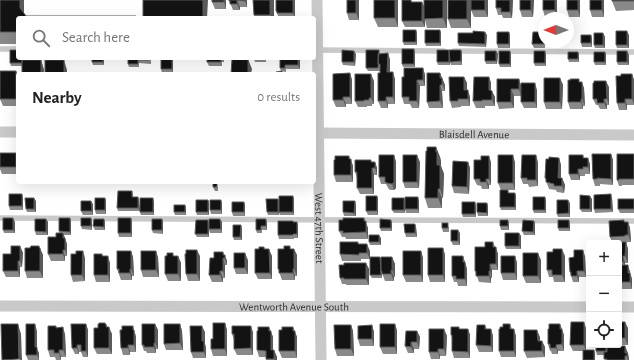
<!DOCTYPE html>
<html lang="en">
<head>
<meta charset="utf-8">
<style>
  body { margin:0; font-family:"Alegreya Sans",sans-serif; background:#f6f6f6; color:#222 }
  .controls { position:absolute; right:12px; bottom:12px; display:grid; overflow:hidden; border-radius:4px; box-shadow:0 4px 16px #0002 }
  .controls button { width:36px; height:36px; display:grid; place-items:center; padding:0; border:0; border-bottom:1px solid #e0e0e0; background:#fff; color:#222; font:20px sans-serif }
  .compass { position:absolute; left:538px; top:12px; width:36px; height:36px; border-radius:50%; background:#fff; box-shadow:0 4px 16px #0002; rotate:270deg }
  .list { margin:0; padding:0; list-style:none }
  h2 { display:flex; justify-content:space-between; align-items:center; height:52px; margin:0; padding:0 16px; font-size:17px }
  h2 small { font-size:13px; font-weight:400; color:#767676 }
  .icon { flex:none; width:22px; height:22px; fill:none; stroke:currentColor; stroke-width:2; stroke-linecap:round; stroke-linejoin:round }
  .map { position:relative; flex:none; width:634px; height:360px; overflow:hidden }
  .search { position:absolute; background:#fff; box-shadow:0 4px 16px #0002; left:16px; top:16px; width:300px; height:44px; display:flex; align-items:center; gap:10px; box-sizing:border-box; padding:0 14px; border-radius:4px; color:#767676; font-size:15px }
  .panel { position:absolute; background:#fff; box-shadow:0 4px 16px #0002; left:16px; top:72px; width:300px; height:112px; border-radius:4px }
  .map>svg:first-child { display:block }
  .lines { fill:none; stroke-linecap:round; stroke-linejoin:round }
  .lane { stroke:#c9c9c9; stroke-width:5.5 }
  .street { stroke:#c9c9c9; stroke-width:11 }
  .wall { fill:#898989 }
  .shaded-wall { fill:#5a5a5a }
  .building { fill:#131313; stroke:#5a5a5a }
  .labels { text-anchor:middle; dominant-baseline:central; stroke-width:4; stroke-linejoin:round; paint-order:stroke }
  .street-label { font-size:11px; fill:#2c2c2c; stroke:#fff }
</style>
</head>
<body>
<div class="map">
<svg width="634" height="360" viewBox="0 0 634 360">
  <rect width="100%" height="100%" fill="#fff"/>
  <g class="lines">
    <path class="lane" d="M0,49H18
      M316,50L444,51
      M454,51L634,52
      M0,218L350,220
      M358,220L634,221"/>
    <g class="street">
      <path id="s1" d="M317,0L321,360"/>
      <path d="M0,132H18"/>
      <path id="s2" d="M314,133L634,135"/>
      <path id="s3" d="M0,306L589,307"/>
      <path d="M619,307H634"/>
    </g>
  </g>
  <path class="wall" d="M0,0L18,18V44H0Z
    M226,0V9H215L212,2Z
    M229,0H247V7H240V10H233Z
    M253,0H274V18H255L254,15Z
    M276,0H295V18H279L276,11Z
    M359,0V20H349L347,13Z
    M398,0V27H378L374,18Z
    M411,0L412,2L424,6V0H447V28H427L425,20V27H405L402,21Z
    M448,0H471V28H451L448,19Z
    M488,0V17H474L471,10Z
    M513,0L512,18H503L502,15H498L496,8Z
    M520,0H534L533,17H522L520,10Z
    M557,0V17H545L543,10Z
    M580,0V17H569L567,10Z
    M590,0H604V17H592L590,10Z
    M634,0V10L616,11L612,1Z
    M416,30L417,34V45H404L403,42Z
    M441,33V46H426L425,43Z
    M603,33L605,37V48H595L594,45Z
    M487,35L486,47L459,46L458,43Z
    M510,35V48H498L497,44Z
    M591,35L592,39V47H582L581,43Z
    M629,35V48H617L616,45Z
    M545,42V48H534L532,44Z
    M414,49L415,53V67H403L402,64Z
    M379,50L380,54L388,53L390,60V72L395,79V104H388V108H381L378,101L380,73V67V71H368L366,68Z
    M461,50L462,53V65H451L450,62V65H438L437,62L450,53Z
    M496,51L498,54L497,64H486L485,61Z
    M627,51L629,55V65H618L617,62Z
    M578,52L579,55V62H569L568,59Z
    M605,52L606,55V65H595L594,62Z
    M356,54L355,66L343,65L342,62Z
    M511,54V67H500L499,64Z
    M546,54V66H535L534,63Z
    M23,58V60H41L44,70V74H22V66H11L10,63Z
    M104,58V65H93L92,62Z
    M128,58H151V64L139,63V67H129L128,64Z
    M161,58H173V73H162L161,69Z
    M186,58H198V59H186Z
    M207,58H224V62H222V66H209L207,62Z
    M266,58V62H255L254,59Z
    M280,58H300V69H286V72L281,71L280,68Z
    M423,68L425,75V86H420L419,108H412L410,104H404L402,97L404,77Z
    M350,73L352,80V104H346V107H336L333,100Z
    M440,73L445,85V91H442L443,108H429L427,102Z
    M632,74L634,80V105H627V110H619L617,103L621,76Z
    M18,75V106H3L0,99Z
    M464,77L467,83V90L470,97V106H461V107L452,108L450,101Z
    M489,77L491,83V90L495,97V106H485V108H476L473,101Z
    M560,78L563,85L562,109H546L544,102Z
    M519,79L521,86V96H514V108L499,109L497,102Z
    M374,81V104H372V106H367V107H358L355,101Z
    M581,82L584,88L585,106H583V109H570L568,102Z
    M609,87V105H607V109H600L598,105H596L593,99Z
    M537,90V108H524L521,102Z
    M436,147L440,157L441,161V166L444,174L443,198H442V208H428L425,198L427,151Z
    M0,153H16L18,158V174H2L0,169Z
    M611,154L613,160V185L600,184V186H595L593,179Z
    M634,154V185H622V186H619L617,180Z
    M394,155L396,162V188L394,190H390L388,188L386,184H381L379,177Z
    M583,155L584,158L590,164V174H585V176H580V180H571L569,174Z
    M559,158L561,165V178H562L565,185L564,193L557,192L556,190L549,189L545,178Z
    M350,159H351L353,166V182H336L334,175Z
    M372,162H375L377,168V175H374V194H360L357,188V178L355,172Z
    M420,162L419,188H405L403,182Z
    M468,162L470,168L469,194L454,193L452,186Z
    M491,162V185H489V189H482L481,186L477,185L474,179Z
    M515,162V190H501L498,183Z
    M538,162V186L529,187L528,184H523L521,178Z
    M31,182H40V183H32Z
    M49,182H59V183H49Z
    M191,182H201V183H191Z
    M241,182H250V184H242Z
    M281,182H295V183H282Z
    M213,187H218V191H215Z
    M508,190L509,193L516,196V210H501L500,207Z
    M132,191L133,195V197H138L139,201L140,211H118L117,208Z
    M293,196L294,200V215H280L279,213V215H268L267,212L278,199L279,202Z
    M377,196L378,199V215H368L366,211Z
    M23,198V210H10L9,206Z
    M105,198L106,201V214H96L95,210Z
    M404,198L405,201V213H394L392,210Z
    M612,198L613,212L595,213L594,209Z
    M592,199V212H582L580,209Z
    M634,199V213H620L618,209Z
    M208,200L209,203V215H197L196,212Z
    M546,200V213H534L533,210Z
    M36,201V212H27L26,209Z
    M355,201L356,205V216H344L343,212Z
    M419,201V213H406L405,209Z
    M154,202V215H141L140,212Z
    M244,202L245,205V216H233L232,212Z
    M222,203V214H211L210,210Z
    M570,203V217H558L557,214Z
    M93,204V215H83L81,211Z
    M185,205L186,208V215H175L174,212Z
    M476,206V217H463L462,214Z
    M488,206V216H478L477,212Z
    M70,218L71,222V235H64L67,244V256H65V261H51L48,254L56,237L59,233V231Z
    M91,218L92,222V230L82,229L81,226Z
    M131,218L132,222V237H119L118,233Z
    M364,218L368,228V239H346L345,237H342L339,231Z
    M46,219L48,222V235H36L35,231Z
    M162,219L163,222V234L153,233L152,230Z
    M256,219L267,223V230H262V233H257L256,230Z
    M534,221L535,224V235H524L522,231Z
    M15,222V233H4L3,230Z
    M105,222V230H95L93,226Z
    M209,222H222V233H210L209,230V237H197L195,234Z
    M297,222L298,226V238H294V239H279L278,235Z
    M625,222H628L630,228L631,242H627V243H626L628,249V263H625V265L630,271V274L632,279V289H619V243L612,242L610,237Z
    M392,223V231H381L380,228Z
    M509,224V230H501L500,226Z
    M570,224V231H559L558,228Z
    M241,225L242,229V240H234L233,237Z
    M416,227L417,237H406L405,233Z
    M449,227V232H443L442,228Z
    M460,233V245H453L451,241Z
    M519,233L521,236V249H506L505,246Z
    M381,238V245H370L369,242Z
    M493,242L498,254V270H492V278H491V283L479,282L475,271L485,247Z
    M20,246L23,253L22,267H20V277H6L3,271L11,254Z
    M39,246L43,255V278H27L25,271L30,248Z
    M264,247L265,249L272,256V279H258L255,273L259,249Z
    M443,248L445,255V282H430L428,275Z
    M290,249H294L297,255V276H295V280H282L278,269Z
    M131,251L133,257L134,276H132V280H121L117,269Z
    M370,251V259H361V261H342L340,254Z
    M421,251L423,258V282H406L403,275Z
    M102,254L103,256L110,263V282H96L94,275Z
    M225,255L227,261V265H225V278H223V282H212L209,275L214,258Z
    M174,256H178L181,263V281H168L165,274Z
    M200,256V281H188L186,274Z
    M463,256L467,269V286H458L457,282H454L452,276Z
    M515,256L517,263V280H503L501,273Z
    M565,256V282H554L553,277H549L547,270Z
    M585,256L586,277H579V282H573L570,272Z
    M158,257L159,277H143L141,270Z
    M380,257L381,259L392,257L395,264V277H394V281H385L382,273V278H372L370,275Z
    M85,258V281L73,282L71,275Z
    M248,260V274H236L234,268Z
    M541,260V283H526L523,276Z
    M366,263L369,269V285H346V284H342L340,278Z
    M619,322L628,328V345H619Z
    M225,323L227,330V356H213L211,349L213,339Z
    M86,324L88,330V357H83L81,352H79V354H75L72,348Z
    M106,324L112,334V354H97L94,348L98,328Z
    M155,324L158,330V349H156V353H147L146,351H144L142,345Z
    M180,324L182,331L183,350H166L164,344Z
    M510,324L512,329L516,336V357H501L499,351L500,329L503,327Z
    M560,324L564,335V351H558V354H552L551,351H550L548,344Z
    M351,325L353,331L354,356H337L335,349Z
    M372,325L374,332V346H360L358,339Z
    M485,325L487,329H491L493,336V352H479L476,345Z
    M56,326L57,328L65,334L66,357H61V360H56L55,357H50L48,350Z
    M269,327L273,337V350H274L277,357V360H266V357H259L257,350L258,331Z
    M293,327L297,337V358H282L279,351L282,330Z
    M586,328V350L595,353L583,351H573L570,345Z
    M444,329L447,336L446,356H440V359H431L429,352Z
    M459,329H468L470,335V358H454L452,351V338L451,335Z
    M397,330V354H383L380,347Z
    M37,331V349L39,353V360H28L26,355Z
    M417,331L420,337L419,349H414V353H408L405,346Z
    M205,332V344L206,348V358H193L191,352Z
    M253,332V355H237L234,349V340L232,334Z
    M135,333L136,337V352H130V355H123L121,348Z
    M540,337V341H542L545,347V357L527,358L524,351Z
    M607,346L628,353L629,360H605L604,355H597L596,351Z"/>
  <path class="shaded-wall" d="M20,0H24V18L20,8Z
    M203,0H208L207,18H203Z
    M224,0H226V9L224,2Z
    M237,0L240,7V10L237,4Z
    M245,0H247V7L245,1Z
    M270,0H274V18H272L270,15Z
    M293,0H295V18L293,13Z
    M356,0H359V20L356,13Z
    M395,0H398V27L395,18Z
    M443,0H447V28L443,18Z
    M467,0H471V28L467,19Z
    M485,0H488V17L485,10Z
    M510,0H513L512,18L510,12Z
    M531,0H534L533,17L531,10Z
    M555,0H557V17L555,10Z
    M578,0H580V17L578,10Z
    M602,0H604V17L602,10Z
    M422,2L425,8L424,19L425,20V27L422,21Z
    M416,30L417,34V45L416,42Z
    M440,30L441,33V46L440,43Z
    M627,31L629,35V48L627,45Z
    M485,32L487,35L486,47L485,44Z
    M509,32L510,35V48L509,44Z
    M603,33L605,37V48L603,45Z
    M591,35L592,39V47L591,43Z
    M414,49L415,53V67L414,64Z
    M449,50L450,53V65L449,62Z
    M461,50L462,53V65L461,61Z
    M354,51L356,54L355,66L354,62Z
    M496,51L498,54L497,64L496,61Z
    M510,51L511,54V67L510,64Z
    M545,51L546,54V66L545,63Z
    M627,51L629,55V65L627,62Z
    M578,52L579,55V62L578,59Z
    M605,52L606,55V65L605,62Z
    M388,53L390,60V79L387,72Z
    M103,58H104V65L103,62Z
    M172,58H173V73L172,69Z
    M298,58H300V69L298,65Z
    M248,59L252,69L251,74H248Z
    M41,60L44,70V74H41Z
    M64,60L67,70V74H64Z
    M423,68L425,75V86L423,80Z
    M16,71L18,75V103L16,99Z
    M393,72L395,79V104L393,97Z
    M350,73L352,80V104L350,97Z
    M440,73L445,85V91L440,78Z
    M371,74L374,81V104L371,98Z
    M632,74L634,80V104L632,99Z
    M464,77L467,83V97L464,90Z
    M489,77L491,83V97L489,90Z
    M560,78L563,85L562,109L560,102Z
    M519,79L521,86V96L519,89Z
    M417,80L420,86L419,108L417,101Z
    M606,81L609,87V105L607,99Z
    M582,82L584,88L585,106L582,99Z
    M535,83L537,90V108L535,102Z
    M440,85L442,91L443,108L440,101Z
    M511,89L514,96V108L511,102Z
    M468,90L470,97V106L468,99Z
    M492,91L495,97V106L492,100Z
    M343,97L346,104V107L343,100Z
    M386,97L388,104V108L386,101Z
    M581,99L583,106V109L581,102Z
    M604,99L607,105V109L604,103Z
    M625,99L627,105V110L625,103Z
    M436,147L440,157L441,161V166L444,174L443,198L440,189L437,165Z
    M16,153L18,158V172L16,167Z
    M611,154L613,160V185L611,179Z
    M394,155L396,162V188L394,190L392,184Z
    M417,155L420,162L419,188L417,182Z
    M513,155L515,162V190L513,183Z
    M536,155L538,162V186L536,180Z
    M349,156L353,166V182L351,175Z
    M489,156L491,162V185L489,179Z
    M559,158L561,165V185L558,178Z
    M588,158L590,164V174L588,167Z
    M375,162L377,168V175L375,168Z
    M468,162L470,168L469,194L467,187Z
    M372,168L374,175V194L372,188Z
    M578,169L580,176V180L578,174Z
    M562,178L565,185L564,193L562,186Z
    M486,179L489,185V189L486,182Z
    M438,189L442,198V208L438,198Z
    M515,193L516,196V210L515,207Z
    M22,194L23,198V210L22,206Z
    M611,194L612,198L613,212L611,209Z
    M293,196L294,200V215L293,212Z
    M377,196L378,199V215L377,211Z
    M590,196L592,199V212L590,209Z
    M138,197L139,201L140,211L138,208Z
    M418,197L419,201V213L418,209Z
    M545,197L546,200V213L545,210Z
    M34,198L36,201V212L34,209Z
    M105,198L106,201V214L105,210Z
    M153,198L154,202V215L153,212Z
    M404,198L405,201V213L404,210Z
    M278,199L279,202V215L278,212Z
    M208,200L209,203V215L208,212Z
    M221,200L222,203V214L221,210Z
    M568,200L570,203V217L569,213Z
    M91,201L93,204V215L92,211Z
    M355,201L356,205V216L354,213Z
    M244,202L245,205V216L244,212Z
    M475,202L476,206V217L475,214Z
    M487,203L488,206V216L487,213Z
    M185,205L186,208V215L185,212Z
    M13,218L15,222V233L13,230Z
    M70,218L71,222V235L70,232Z
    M91,218L92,222V230L91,226Z
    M131,218L132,222V237L131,233Z
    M364,218L368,228V239L366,232Z
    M46,219L48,222V235L46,232Z
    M104,219L105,222V230L104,227Z
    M162,219L163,222V234L162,230Z
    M220,219L222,222V233L221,229Z
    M266,219L267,223V230L266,226Z
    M208,220L209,224V237L208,234Z
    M391,220L392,223V231L391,228Z
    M508,220L509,224V230L508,226Z
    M569,220L570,224V231L569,228Z
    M534,221L535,224V235L533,232Z
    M297,222L298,226V238L297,234Z
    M628,222L630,228L631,242L628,235Z
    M415,224L416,227L417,237L415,233Z
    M241,225L242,229V240L240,237Z
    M458,230L460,233V245L458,241Z
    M63,233L67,244V256L65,250L63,238Z
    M519,233L521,236V249L519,246Z
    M379,235L381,238V245L379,242Z
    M626,242L628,249V263L625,256Z
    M367,244L370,251V259L367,253Z
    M20,246L23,253L22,267L20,261Z
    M39,246L43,255V278L40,271Z
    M496,247L498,254V270L496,264Z
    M443,248L445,255V282L443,275Z
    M269,249L272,256V279L270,273Z
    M294,249L297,255V276L294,269Z
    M562,249L565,256V282L562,275Z
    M63,250L65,256V261L63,254Z
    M197,250L200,256V281L197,274Z
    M583,250L585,256L586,277L584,271Z
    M83,251L85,258V281L82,275Z
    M131,251L133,257L134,276L131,269Z
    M156,251L158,257L159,277L156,270Z
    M421,251L423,258V282L421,275Z
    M223,252L227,261V265L223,255Z
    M245,253L248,260V274L245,268Z
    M538,253L541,260V283L538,276Z
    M108,256L110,263V282L108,275Z
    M178,256L181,263V281L178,274Z
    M463,256L467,269V286L465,279Z
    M515,256L517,263V280L515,273Z
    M623,256L625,263V269L623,262Z
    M380,257L381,260V271L382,278L381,275Z
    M392,257L395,264V277L392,270Z
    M223,258L225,265V278L223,271Z
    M18,261L20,267V277L18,271Z
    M366,263L369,269V285L366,279Z
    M490,264L492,270V278L490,271Z
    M628,265L632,279V289L630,282L628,273Z
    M130,269L132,276V280L130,273Z
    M293,269L295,276V280L293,273Z
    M391,270L394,277V281L391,274Z
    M220,271L223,278V282L220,275Z
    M489,271L491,278V283L489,276Z
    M577,271L579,277V282L577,276Z
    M584,322L586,328V351L584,345Z
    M625,322L628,328V345L625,338Z
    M225,323L227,330V356L225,349Z
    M18,324L21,334L22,360H20L19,359Z
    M35,324L37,331V349L39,353V360L37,355L35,347Z
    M86,324L88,330V357L86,351Z
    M155,324L158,330V349L155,343Z
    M180,324L182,331L183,350L180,343Z
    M395,324L397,330V354L395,347Z
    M560,324L564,335V351L562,344Z
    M351,325L353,331L354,356L351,349Z
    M372,325L374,332V346L372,339Z
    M133,326L136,337V352L134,345Z
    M202,326L205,332V344L206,348V358L204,352L202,341Z
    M251,326L253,332V355L251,348Z
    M63,327L65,334L66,357L63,350Z
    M109,327L112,334V354L109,348Z
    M269,327L273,337V357L271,350Z
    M293,327L297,337V358L295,351Z
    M444,329L447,336L446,356L444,349Z
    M468,329L470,335V358L468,352Z
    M491,329L493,336V352L491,346Z
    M514,329L516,336V357L514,351Z
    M537,330L540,337V348L538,341Z
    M417,331L420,337L419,349L417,342Z
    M542,341L545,347V357L542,351Z
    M411,342L414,349V353L411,347Z
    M154,343L156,349V353L154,347Z
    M77,345L79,352V354L77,348Z
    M128,345L130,352V355L128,348Z
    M556,345L558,351V354L556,348Z
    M625,346L628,353L629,360H628L625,353Z
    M438,349L440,356V359L438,352Z
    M59,350L61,357V360L59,353Z
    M274,350L277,357V360H275L274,359Z
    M594,350L595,353V360H594Z"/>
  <path class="building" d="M0,0H20V8L26,16H136V18H18V32H0Z
    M143,0H203V18H143Z
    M212,0H224V2H212Z
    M229,0H245V1L237,0V4H230V1H229Z
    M253,0H270V15H254Z
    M276,0H293V13H277V11H276Z
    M347,0H356V13H347Z
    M374,0H395V18H374Z
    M402,0H411V2H422V21H402Z
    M424,0H443V18L424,19Z
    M448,0H467V19H448Z
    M471,0H485V10H471Z
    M496,0H510V12H501V8H496Z
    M520,0H531V10H520Z
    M543,0H555V10H543Z
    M567,0H578V10H567Z
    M590,0H602V10H590Z
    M612,0H634V1H612Z
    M403,30H416V42H403Z
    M425,30H440V43H425Z
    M473,31L485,32V44L458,43V33H473Z
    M616,31H627V45H616Z
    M497,32H509V44H497Z
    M533,32H544V44H532Z
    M594,33H603V45H594Z
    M581,35H591V43H581Z
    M402,49H414V64H402Z
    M10,50H18V58H22V63H10Z
    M342,50L354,51V62H342Z
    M366,50H379L378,68H366Z
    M437,50H449V62H437Z
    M449,50H461V61L450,62Z
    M485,51H496V61H485Z
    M499,51H510V64H499Z
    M534,51H545V63H534Z
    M617,51H627V62H617Z
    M568,52H578V59H568Z
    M594,52H605V62H594Z
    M388,53L387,72H393V97H386V101H378V73H380V64H378V54Z
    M92,58H103V62H92Z
    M128,58H149V60H138V64H128Z
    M161,58H172V69H161Z
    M207,58H223H221V62H207Z
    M254,58H265V59H254Z
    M280,58H298V65H285V68H280Z
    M232,59H248V74H231Z
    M22,60H41V74H22Z
    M45,60H64V74H45Z
    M404,68H423V80H417V101H409V97H402V77H404Z
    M0,71H16V99H0Z
    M282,71V74H276V72Z
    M350,73V97H343V100H333V74Z
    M427,73H440V78H442V85H440V101L427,102Z
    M355,74H371V98H369V100H364V101H355Z
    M621,74H632V99H625V103H617L616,76H621Z
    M449,77H464V90H468V99H458V101H450Z
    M474,77H489V90L492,91V100H482V101H473Z
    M544,78H560V102H544Z
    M497,79H519V89H511V102H497Z
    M570,79H579V82H582V99H581V102H568V80H571Z
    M594,81H606L607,99H604V103H597V99H593V83H594Z
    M521,83H535V102H521Z
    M427,147H436V152H437V165H440V189H438V198H425L426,151H427Z
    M0,153H16V167H0Z
    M592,154H611V179L597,178V179H593Z
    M617,154H634V179H619V180H617Z
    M379,155H394V182L392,184L387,183L385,182V177H379Z
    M403,155H417V182H403Z
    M498,155H513V183H498Z
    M522,155H536V180H527V178H521Z
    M569,155H583V158H588V167H583V169H578V174H569Z
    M335,156H349V159H351V175H334V160H335Z
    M481,156H489V179H486V182H480V179H474V160H481Z
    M549,157L559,158L558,178H562V186H554V184L546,182V178H545L546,159H549Z
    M355,160H371V162H375V168H372V188H357V172H355Z
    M453,161L468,162L467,187L452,186Z
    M213,183H217V187H213Z
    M500,190H508V193H515V207H500Z
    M118,191H132V197H138V208H117Z
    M9,194H22V206H9Z
    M611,194V209H594V195Z
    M580,195L590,196V209H580Z
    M279,196H293V212H279Z
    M366,196H377V211H366Z
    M405,197H418V209H405Z
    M533,197H545V210H533Z
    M25,198H34V209H26Z
    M95,198H105V210H95Z
    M140,198H153V212H140Z
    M392,198H404V210H392Z
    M266,199H278V212H267Z
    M618,199H634V209H618Z
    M196,200H208V212H196Z
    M210,200H221V210H210Z
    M557,200H568L569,213L557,214Z
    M81,201H91L92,211H81Z
    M343,201H355L354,213L343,212Z
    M232,202H244V212H232Z
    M462,202H475V214H462Z
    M477,203H487V213L477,212Z
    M174,205H185V212H174Z
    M3,218H13V230H3Z
    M59,218H70V232L59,231Z
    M81,218H91V226H81Z
    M118,218H131V233H118Z
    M343,218H364V221H366V232L343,233V231H339V220H343Z
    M35,219H46V232L35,231Z
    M94,219H104V227L93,226Z
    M152,219H162V230H152Z
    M209,219H220L221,229H209Z
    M256,219H266V226H261V230H256Z
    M380,219L391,220V228H380Z
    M196,220H208V234H195Z
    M500,220H508V226H500Z
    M523,220L534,221L533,232L522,231Z
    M558,220H569V228H558Z
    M624,220V222H628V235H625V236L610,237L609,221Z
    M278,221H293V222H297V234H293V235H278Z
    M442,223H448V228H442Z
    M404,224H415V233H405Z
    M233,225H241L240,237H233Z
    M451,230H458V241H451Z
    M56,233H63V238H65V250H63V254H48V237H56Z
    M505,233H519V246H505Z
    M369,235H379V242H369Z
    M340,242H358V244H367V253H359V255L340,254Z
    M485,242H493V247H496V264H490V271H489V276H476V271H475V247H485Z
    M610,242H626L625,256H623V262H619V243H610Z
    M11,246H20V261H18V271H3V254H11Z
    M31,246H39V248H40V271H25V248H30Z
    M284,246H290V249H294V269H293V273H279V269H278V249H284Z
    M259,247H264V249H269L270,273H255V249H259Z
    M428,248H443V275H428Z
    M553,249H562V275H552V270H547V252H553Z
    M186,250H197V274H186L185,254H186Z
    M574,250H583L584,271H577V276H571V272H570L569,258L574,257Z
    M76,251H83L82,275H71V254H76Z
    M117,251H131V269H130V273H119V269H117Z
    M141,251H156V270H141Z
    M403,251H421V275H403Z
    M214,252H223V255H225V258H223V271H220V275H209L210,258H214Z
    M167,253H173V256H178V274H165V256H167Z
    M234,253H245V268H234Z
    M523,253H538V276H523Z
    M94,254H102V256H108V275H94Z
    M452,256H463V262H465V279H456V276H452Z
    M501,256H515V273H501Z
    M370,257H380L381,275H370Z
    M381,257H392V270H391V274H382V271H381Z
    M344,263H366V279H344V278H340L339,265H344Z
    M619,265H628V273H630V282H619Z
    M571,322H584V345H570Z
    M619,322H625V338H619Z
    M99,323H105V324H106V327H109V348H94V328H98V324H99Z
    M213,323H225V349H211V339H213Z
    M1,324H18L19,359L2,360Z
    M26,324H35V347H37V355H26Z
    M71,324H86V351H81V345H77V348H72Z
    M142,324H155V343H154V347H144V345H142Z
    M164,324H180V343L164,344Z
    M380,324H395V347H380Z
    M503,324H510V329H514V351H499V329H500V327H503Z
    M549,324H560V329H562V344L556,345V348H550V344H548V329H549Z
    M334,325H351V349H335Z
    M372,325V339H358V326Z
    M477,325H485V329H491V346L476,345Z
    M48,326H56V328L63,327V350H59V353H54V350H48Z
    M122,326H133V330H134V345H128V348H121L120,330H122Z
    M190,326H202V341H204V352H191Z
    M232,326H251V348L234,349V334H232Z
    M258,327H269V331H271V350H274V359H266V351L257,350V331H258Z
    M282,327H293V331H295V351H279V330H282Z
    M451,327H459V329H468V352L452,351V335H451Z
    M429,329H444V349H438V352H429Z
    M524,330H537L538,341H542V351H524Z
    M406,331H417V342H411V347L405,346Z
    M596,345H606V351H596Z
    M607,346H625V353H627V356H625V360H607V359H604V352H607Z
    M583,350H594V360H583Z"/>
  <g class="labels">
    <g class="street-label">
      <text stroke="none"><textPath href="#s2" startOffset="160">Blaisdell Avenue</textPath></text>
      <text stroke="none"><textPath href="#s1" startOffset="228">West 47th Street</textPath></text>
      <text stroke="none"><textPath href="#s3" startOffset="294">Wentworth Avenue South</textPath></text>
    </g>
  </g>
</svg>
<div class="controls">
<button>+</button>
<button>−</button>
<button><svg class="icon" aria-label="locate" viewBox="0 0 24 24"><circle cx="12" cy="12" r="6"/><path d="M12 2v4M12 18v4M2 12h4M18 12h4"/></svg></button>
</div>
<svg class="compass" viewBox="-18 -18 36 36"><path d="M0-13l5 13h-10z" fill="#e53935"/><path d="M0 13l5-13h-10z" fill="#767676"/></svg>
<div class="search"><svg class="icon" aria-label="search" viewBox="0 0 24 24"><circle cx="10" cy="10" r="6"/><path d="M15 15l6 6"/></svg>Search here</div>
<section class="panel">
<h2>Nearby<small>0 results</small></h2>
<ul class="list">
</ul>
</section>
</div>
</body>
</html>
